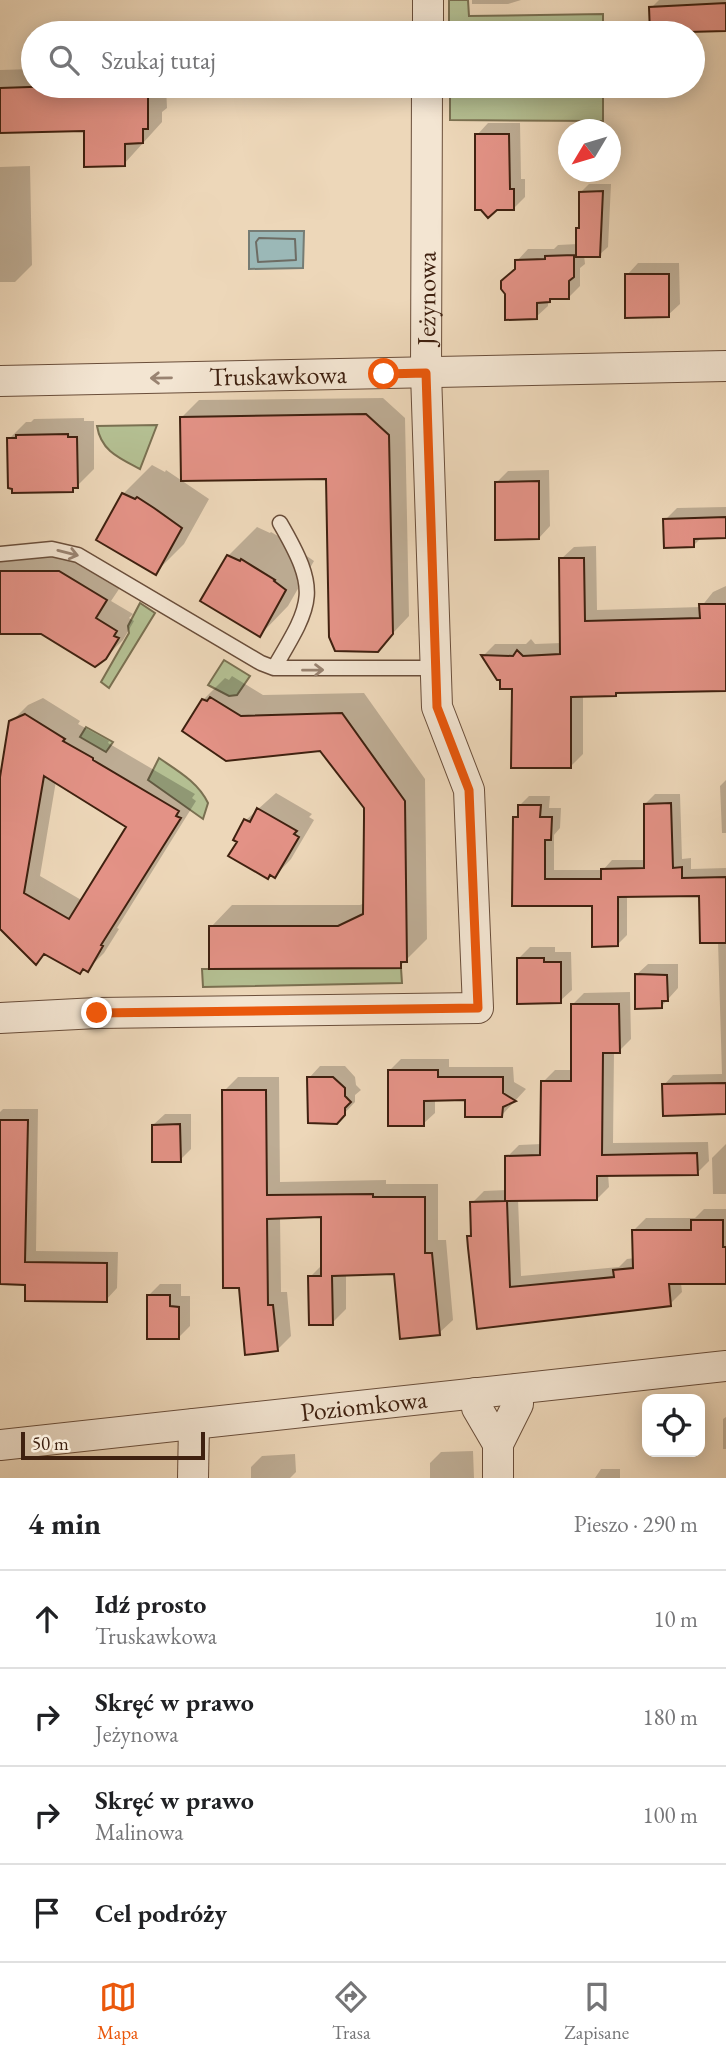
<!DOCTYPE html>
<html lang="pl">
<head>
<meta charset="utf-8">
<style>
  body { margin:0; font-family:"EB Garamond",serif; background:#f2f2f2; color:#202124 }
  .controls { position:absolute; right:21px; bottom:21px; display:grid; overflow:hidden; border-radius:14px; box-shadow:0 4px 18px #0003 }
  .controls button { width:63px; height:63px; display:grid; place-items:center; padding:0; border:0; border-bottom:2px solid #e0e0e0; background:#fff; color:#202124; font:35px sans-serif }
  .compass { position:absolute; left:558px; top:119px; width:63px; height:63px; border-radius:50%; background:#fff; box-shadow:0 4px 18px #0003; rotate:232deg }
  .scale { position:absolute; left:21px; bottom:18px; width:184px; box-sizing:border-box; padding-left:7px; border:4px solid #3f2110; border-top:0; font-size:19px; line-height:24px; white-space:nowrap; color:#3f2110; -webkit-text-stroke:5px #f3e5d2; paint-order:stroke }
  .stop { position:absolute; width:21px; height:21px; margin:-16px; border:5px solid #ea580c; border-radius:50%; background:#fff }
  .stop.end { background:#ea580c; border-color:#fff; box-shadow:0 2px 7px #0008 }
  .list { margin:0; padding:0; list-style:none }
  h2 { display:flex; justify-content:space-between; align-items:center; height:91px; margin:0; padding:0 28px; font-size:30px }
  h2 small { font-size:23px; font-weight:400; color:#757577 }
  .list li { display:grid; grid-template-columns:46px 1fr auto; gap:21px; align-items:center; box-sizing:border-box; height:98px; padding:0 28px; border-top:2px solid #e0e0e0 }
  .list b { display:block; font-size:26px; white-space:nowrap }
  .list p { margin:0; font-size:23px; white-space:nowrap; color:#757577 }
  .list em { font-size:23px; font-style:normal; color:#757577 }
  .icon { flex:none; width:38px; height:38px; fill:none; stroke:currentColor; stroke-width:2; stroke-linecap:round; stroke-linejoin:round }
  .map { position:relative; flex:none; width:726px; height:1478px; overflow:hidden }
  .search { position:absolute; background:#fff; box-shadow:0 4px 18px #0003; left:21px; right:21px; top:21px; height:77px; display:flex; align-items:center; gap:18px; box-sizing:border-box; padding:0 24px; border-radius:38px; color:#757577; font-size:26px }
  .sheet { height:483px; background:#fff }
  nav { display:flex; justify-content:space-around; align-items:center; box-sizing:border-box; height:98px; border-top:2px solid #e0e0e0; background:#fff; font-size:19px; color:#757577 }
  nav a { display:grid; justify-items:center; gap:4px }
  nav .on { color:#ea580c }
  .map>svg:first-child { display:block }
  .green { fill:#b4bf92; stroke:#7a7051; stroke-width:2 }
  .water { fill:#9bb8b7; stroke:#767c74; stroke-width:2 }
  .shadow { fill:#0003; fill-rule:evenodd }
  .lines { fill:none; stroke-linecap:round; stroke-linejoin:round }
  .shore { stroke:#6d6c64; stroke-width:2 }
  .building { fill:#e39286; stroke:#3f2110; stroke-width:2; fill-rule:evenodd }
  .lane-casing { stroke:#6a4e3a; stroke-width:17 }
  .street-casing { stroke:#6a4e3a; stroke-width:32 }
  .lane { stroke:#f3e5d2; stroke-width:14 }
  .street { stroke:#f3e5d2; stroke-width:30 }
  .oneway { stroke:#998371 }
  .route { stroke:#ea580c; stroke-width:9 }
  .labels { text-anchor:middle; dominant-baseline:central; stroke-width:5; stroke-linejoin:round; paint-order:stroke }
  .street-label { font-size:26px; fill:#3f2110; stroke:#f3e5d2 }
</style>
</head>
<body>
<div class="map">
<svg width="726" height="1478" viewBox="0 0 726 1478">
  <rect width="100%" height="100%" fill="#edd7b9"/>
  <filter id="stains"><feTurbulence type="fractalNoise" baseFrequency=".00286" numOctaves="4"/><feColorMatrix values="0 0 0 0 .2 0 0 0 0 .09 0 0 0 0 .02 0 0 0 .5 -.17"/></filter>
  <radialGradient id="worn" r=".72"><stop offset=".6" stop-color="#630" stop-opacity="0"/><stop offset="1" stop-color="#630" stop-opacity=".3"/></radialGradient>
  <path class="green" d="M449,0H468L469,16L603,14V33H449Z
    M450,86H603V121L450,120Z
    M157,425L140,469C119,458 101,451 97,426Z
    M140,603L155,613L109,688L101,682L129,633L128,626Z
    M224,660L250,676L237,695L229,696L208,685Z
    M86,727L113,742L106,752L80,737Z
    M159,758C178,771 198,782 208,803L203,819L148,780Z
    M401,968L402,983L203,987L202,969Z"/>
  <path class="water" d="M249,231H304L303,268L249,269Z"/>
  <path class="shadow" d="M472,0H521L508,4H472Z
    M659,0H726V30L652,33L651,8Z
    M33,69V86H166L167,108L162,112V122L124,164L86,129L0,131V70Z
    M488,123H520L521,179H525V197L514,208L477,135Z
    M30,166L32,265L15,282H0V167Z
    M589,184H611L608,247L599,255H584L585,264L580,268V286L569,297H553L548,300V306L536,317L517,268V261L528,249H554L558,245L578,244V229L581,226V192Z
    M638,263H679L680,304L668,315L627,275Z
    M383,398L405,418L409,616L377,650L327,477L182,417L199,400Z
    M84,418V421H94V469L73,490L9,439L26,422H31L34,419Z
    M152,465L165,472L166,470L209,499L184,544L155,573L123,494Z
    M549,470L550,526L539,538L497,482L508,471Z
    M726,507V536L702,537L693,546L665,520L677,508Z
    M257,527L270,533L271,532L302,550L301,552L314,561L288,606L260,635L228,556Z
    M596,546L597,610L701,607L713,592L726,586V690L618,691L615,694L583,695V754L571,766L514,687L502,679L483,656L495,644H526L531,639L535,644L562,643L561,559L574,547Z
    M77,555L123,583L111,601L133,614L129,618L134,621L123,640L105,658L41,632H0V557Z
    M232,676L263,695L364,693L425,779L427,939L400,966L211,927L232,905H360L365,903L366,807L321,749L227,759L203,700L225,678L229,680Z
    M43,698L80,721L78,724L109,741L108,743L195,794L192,798L196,801L117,928L119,929L104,953L87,970L46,953L36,963L0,927V787L11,722L28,705ZM56,781L129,826L83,901L40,876Z
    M726,780V833H722L720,786Z
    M276,793L312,814L309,817L314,820L291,859L275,876L239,841L246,820Z
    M655,794H680L682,859L691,858V869L726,868V1115L664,1085L673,1075L722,1074L718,941L701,894L627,895V935L617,945L594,904H513L515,818L519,813V806L529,796H550L549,808H561L560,828L554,835V870H603L612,860H646L645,804Z
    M530,947H555V952H571L572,990L560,1001L518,959Z
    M648,964H678V988L661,1007L636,975Z
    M630,992L631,1039L619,1051H614L613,1143L708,1142L709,1161L726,1144V1194H713L712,1158L697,1173L608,1174L609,1187L597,1199H518L521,1276L619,1267L627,1259L635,1258L634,1230L646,1218H695L704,1209H726V1282L681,1283L682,1292L670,1304L478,1327L469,1237L473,1233L472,1203L484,1191L507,1190V1157L519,1145L542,1144L543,1082L555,1070H573L572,1005L584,993Z
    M401,1059H449V1067H513L514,1082L526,1089L502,1115L467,1099H435V1113L423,1124L389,1071Z
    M320,1066H345L355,1077L356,1085L361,1090L355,1095V1102L336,1122L309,1078Z
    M238,1077H279L280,1182L386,1180V1184H438V1240H446L453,1320L439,1333L395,1272L346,1274V1309L332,1323L310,1277L323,1264V1215L280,1217L281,1292H287L291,1336L277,1350L224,1091Z
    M3,1109H38L36,1251L118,1252L117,1288L106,1300L27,1283L0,1282V1112Z
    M165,1114H191V1149L180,1160L153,1125Z
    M160,1284H181V1296H190V1326L178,1338L149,1295Z
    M726,1417V1449H723V1419Z
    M473,1451L474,1478H430V1463L441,1452Z
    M295,1454L296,1472L290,1478H251V1467L262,1456Z
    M601,1469H620V1478H595Z"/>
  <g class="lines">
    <path class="shore" d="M259,238L295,239L296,260L258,262L256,242Z"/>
  </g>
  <path class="building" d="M726,3V31L650,33L649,7Z
    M59,86H148V129H143V143L125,144V166L84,167V131L0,133V88Z
    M475,134H509L510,189H514V210H497L488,218L481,210H475Z
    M603,191L600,257H576V228H579V192Z
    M574,255V277L569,281V299H550V302L537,303V319L505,320V294L501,289V281L515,269V260L545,259V256Z
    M625,274H669V317L625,318Z
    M366,414L389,435L393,634L378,652L335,651L329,637L326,479L181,481L180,417Z
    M68,434V437H77L78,488H73V492L12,493V489L8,488L7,438H16V435Z
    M539,481V539L495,540V482Z
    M122,493L135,499L137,497L154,508L182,528L156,575L96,540Z
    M726,517V538L694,539V547L664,548L663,519Z
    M227,555L240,561L241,559L275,580L274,581L286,590L260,637L200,601Z
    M559,558H584L585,621L700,618L699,604H726V691L616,693V696L571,697V768H511L512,689H500V680H497L481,655L513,656L517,650L523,656L560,654Z
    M0,571H59L107,600L96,618L117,631L114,636L119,638L106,659L95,667L41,634H0Z
    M210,697L241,716L342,713L405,801L407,962H401V968L209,969V926H338L363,914L364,818V808L320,751L226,761L182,731L202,699L207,701Z
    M25,714L65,739L63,741L93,758V760L179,811L176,816L181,818L101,945L103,946L88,972L83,969L80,974L44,954L36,965L0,929V777L9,721ZM44,776L126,827L69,919L24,893Z
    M671,803L673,868L682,867V878L726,877V943H700L699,896L618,897V946L592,947V906H512L513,817H518V805H541L540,817H552L551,840H545V879H601V869L644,868V804Z
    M257,808L297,831L294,834L299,837L275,878L270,875L268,879L228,856L237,842L233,840L244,819L250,822Z
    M517,958H544V962H561V1003L517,1004Z
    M635,974L667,975L668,1001H662V1008L635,1009Z
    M571,1004H619L620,1053H603L602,1155L697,1153L698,1175L597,1176V1200L507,1201L510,1287L614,1277L613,1270L633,1268L632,1230H691V1220H723V1247H726V1284H669L671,1306L477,1329L468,1248L467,1236H471L470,1202L505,1201V1156L540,1155L541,1081H571Z
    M388,1070H438V1077H503V1093L516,1101L503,1107L502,1117H465V1100L424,1101V1126H388Z
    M307,1077H333L345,1088V1096L351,1102L345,1108V1115L337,1124L308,1123Z
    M726,1083V1114L663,1116L662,1084Z
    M222,1090H266L267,1195L373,1194V1197H425V1253H432L440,1335L400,1339L394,1274L332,1276L333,1325H309L308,1276H321V1217L267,1219L268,1305H273L278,1351L245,1355L239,1288H223Z
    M0,1120H28L25,1262L107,1263V1302L25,1301V1285L0,1284Z
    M180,1124L181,1162H152V1125Z
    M147,1295H170V1306L179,1307V1339H147Z"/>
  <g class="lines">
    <g class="lane-casing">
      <path id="lane" d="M0,554L52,549L78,555L261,663L274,668H435
        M274,668C313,602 320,592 280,523"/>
    </g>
    <g class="street-casing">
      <g id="street">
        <path d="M428,33V0"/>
        <path id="s1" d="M0,381L726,366"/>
        <path id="s2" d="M0,1018L97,1013L478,1008L469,790L437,707L426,373L427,86"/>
        <path d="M475,1393L477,1408L498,1444"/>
        <path id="s3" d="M0,1445L726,1366"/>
        <path d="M193,1478L194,1424"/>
        <path d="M498,1478V1444L518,1404L517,1389"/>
      </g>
    </g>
    <use href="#lane" class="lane"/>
    <use href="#street" class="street"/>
  </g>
  <defs><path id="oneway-shaft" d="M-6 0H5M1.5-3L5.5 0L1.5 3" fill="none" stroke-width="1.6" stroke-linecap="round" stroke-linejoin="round" transform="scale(1.75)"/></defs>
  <g class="oneway">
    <use href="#oneway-shaft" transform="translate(161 378) rotate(179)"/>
    <use href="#oneway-shaft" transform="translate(68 553) rotate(14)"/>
    <use href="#oneway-shaft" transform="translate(313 670) rotate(-1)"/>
  </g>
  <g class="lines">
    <path class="route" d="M97,1013L478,1008L469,790L437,707L426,373L384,374"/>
  </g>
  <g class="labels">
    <g class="street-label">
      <text stroke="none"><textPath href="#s2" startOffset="1194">Jeżynowa</textPath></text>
      <text stroke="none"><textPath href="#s1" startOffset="278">Truskawkowa</textPath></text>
      <text stroke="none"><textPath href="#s3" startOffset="366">Poziomkowa</textPath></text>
    </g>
  </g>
  <rect width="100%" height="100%" filter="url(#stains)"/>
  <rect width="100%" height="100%" fill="url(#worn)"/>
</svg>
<div class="controls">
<button><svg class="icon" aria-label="locate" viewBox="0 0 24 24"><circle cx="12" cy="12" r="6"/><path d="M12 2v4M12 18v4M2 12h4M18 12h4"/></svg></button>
</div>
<svg class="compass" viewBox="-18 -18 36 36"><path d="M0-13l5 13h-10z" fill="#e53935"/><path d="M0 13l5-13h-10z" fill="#757577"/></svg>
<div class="scale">50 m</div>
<div class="stop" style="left:384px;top:374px"></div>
<div class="stop end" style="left:97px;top:1013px"></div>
<div class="search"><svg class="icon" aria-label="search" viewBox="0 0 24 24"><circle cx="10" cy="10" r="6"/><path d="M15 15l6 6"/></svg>Szukaj tutaj</div>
</div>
<section class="sheet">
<h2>4 min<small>Pieszo · 290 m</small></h2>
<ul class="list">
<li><svg class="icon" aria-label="ahead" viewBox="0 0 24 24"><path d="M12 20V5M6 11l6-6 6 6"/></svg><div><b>Idź prosto</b><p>Truskawkowa</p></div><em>10 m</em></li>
<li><svg class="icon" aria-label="right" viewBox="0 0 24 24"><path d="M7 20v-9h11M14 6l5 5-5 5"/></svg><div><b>Skręć w prawo</b><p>Jeżynowa</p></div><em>180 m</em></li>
<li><svg class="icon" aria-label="right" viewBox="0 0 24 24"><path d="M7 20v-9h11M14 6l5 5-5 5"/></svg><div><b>Skręć w prawo</b><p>Malinowa</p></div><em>100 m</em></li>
<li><svg class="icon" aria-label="arrive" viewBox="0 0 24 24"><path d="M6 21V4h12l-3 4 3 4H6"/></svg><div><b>Cel podróży</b></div></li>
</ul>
</section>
<nav>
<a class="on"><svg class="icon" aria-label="map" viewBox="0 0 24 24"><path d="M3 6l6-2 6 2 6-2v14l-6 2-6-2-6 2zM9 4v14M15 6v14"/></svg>Mapa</a>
<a><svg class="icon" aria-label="directions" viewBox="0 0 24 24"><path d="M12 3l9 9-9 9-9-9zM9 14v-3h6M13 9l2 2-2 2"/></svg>Trasa</a>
<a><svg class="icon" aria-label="saved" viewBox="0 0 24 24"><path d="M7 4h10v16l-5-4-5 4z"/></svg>Zapisane</a>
</nav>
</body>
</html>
